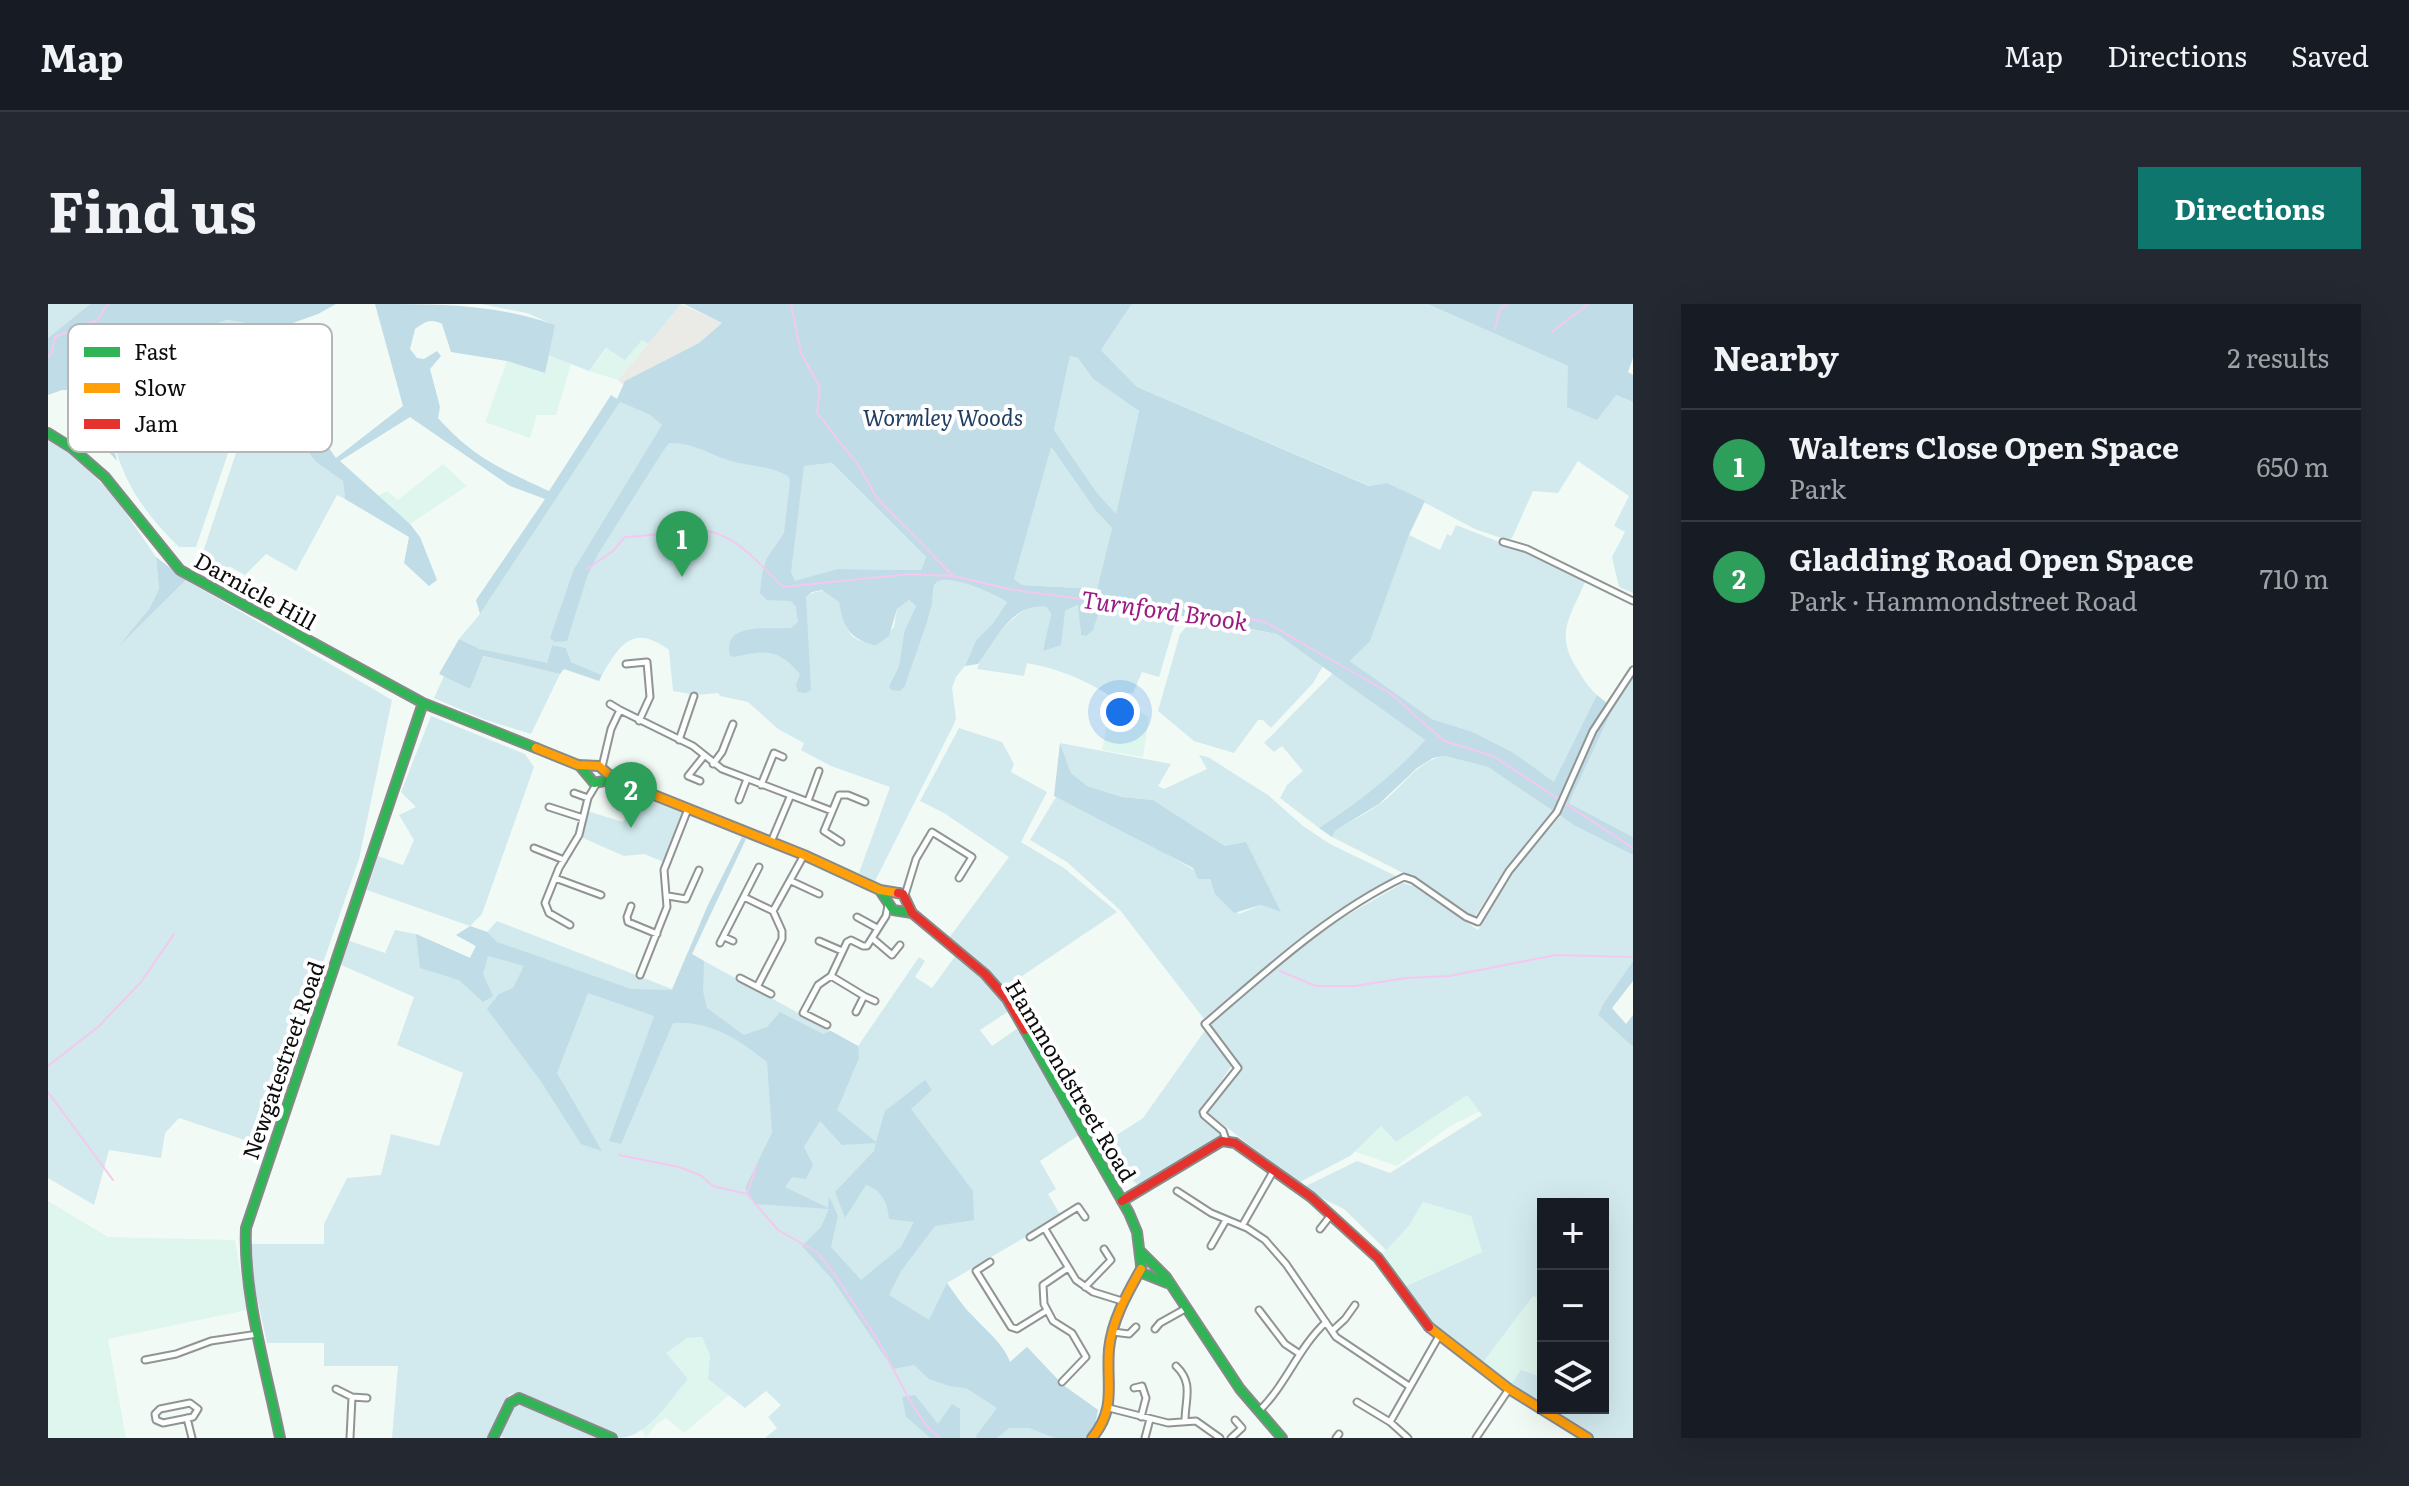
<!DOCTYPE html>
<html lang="en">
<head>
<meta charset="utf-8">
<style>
  body { margin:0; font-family:Literata,serif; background:#242831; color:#f1f3f6 }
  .controls { position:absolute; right:24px; bottom:24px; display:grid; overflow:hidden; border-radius:0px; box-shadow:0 8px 32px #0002 }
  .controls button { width:72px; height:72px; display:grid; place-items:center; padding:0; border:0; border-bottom:2px solid #363941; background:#171b24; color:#f1f3f6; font:40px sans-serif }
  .you { position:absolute; left:1072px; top:408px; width:28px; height:28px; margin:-20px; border:6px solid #fff; border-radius:50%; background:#1a73e8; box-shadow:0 0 0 12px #1a73e833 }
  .badge { display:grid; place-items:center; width:52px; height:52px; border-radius:50%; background:#0f766e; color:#fff; font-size:26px; font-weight:700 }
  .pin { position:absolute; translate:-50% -66px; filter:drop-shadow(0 2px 4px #0008) }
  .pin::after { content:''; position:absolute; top:42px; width:28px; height:24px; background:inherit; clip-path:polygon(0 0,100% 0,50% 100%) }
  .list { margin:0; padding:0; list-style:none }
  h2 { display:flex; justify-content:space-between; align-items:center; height:104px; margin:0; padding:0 32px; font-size:34px }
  h2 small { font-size:26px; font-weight:400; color:#9ea1a6 }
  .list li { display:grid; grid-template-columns:52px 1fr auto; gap:24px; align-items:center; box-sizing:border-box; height:112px; padding:0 32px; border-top:2px solid #363941 }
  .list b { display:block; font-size:30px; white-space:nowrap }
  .list p { margin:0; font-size:26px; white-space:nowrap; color:#9ea1a6 }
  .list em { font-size:26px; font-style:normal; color:#9ea1a6 }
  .icon { flex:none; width:44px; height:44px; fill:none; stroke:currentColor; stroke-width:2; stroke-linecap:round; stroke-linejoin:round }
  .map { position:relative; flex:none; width:1585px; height:1134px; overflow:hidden; border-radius:0px }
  header { display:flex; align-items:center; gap:48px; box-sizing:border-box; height:112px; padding:0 40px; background:#171b24; border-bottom:2px solid #363941 }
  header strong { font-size:38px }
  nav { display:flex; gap:44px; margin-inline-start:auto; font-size:28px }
  .intro { display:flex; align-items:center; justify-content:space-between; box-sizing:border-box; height:192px; padding:0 48px }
  h1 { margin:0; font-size:56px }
  .button { padding:20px 36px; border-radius:0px; background:#0f766e; color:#fff; font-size:28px; font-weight:700 }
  main { display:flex; gap:48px; padding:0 48px }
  aside { flex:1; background:#171b24; border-radius:0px; box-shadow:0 8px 32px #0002 }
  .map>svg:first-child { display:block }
  .industrial { fill:#eaebe6 }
  .farmland { fill:#dff6ee }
  .green { fill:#d2eaee }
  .forest { fill:#c0dce6; fill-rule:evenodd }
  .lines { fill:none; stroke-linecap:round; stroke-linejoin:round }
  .stream { stroke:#f3c9ef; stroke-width:2 }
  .street-casing { stroke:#909492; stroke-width:9 }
  .fast-casing { stroke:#878a89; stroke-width:12 }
  .slow-casing { stroke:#878a89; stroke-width:12 }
  .jam-casing { stroke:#878a89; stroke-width:12 }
  .street { stroke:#fdfefe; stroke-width:5 }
  .fast { stroke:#30b455; stroke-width:8 }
  .slow { stroke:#ff9f0a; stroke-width:8 }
  .jam { stroke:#e5322d; stroke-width:8 }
  .labels { text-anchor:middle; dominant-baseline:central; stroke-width:8; stroke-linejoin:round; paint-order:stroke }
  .park-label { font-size:22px; font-style:italic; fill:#203e62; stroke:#fff }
  .street-label { font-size:22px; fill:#0d0d0d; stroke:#fff }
  .water-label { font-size:24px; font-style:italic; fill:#9a1b82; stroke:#fff }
  .key { fill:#fff; stroke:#b6b6b6; stroke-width:2 }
  .key-label { font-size:22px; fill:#0d0d0d }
</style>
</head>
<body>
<header>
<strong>Map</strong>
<nav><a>Map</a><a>Directions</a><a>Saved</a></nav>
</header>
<div class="intro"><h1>Find us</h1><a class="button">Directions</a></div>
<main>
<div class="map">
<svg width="1585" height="1134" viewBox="0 0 1585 1134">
  <rect width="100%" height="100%" fill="#f2faf6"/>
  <path class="industrial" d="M633,0L674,19L651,39L578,77L576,81L570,76Z"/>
  <path class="farmland" d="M594,36L600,40L570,76L541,67L559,44Z
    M500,51L523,60L508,111H489L482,134L437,118L459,57L497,69Z
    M395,160L419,182L362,220L330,192L339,187L350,196Z
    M1064,393L1101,413L1095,453L1054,446Z
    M1437,778L1451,798L1402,822L1349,862L1305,847L1333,822L1348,838Z
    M0,897L60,933L187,936L199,1006L60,1035L78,1134H0Z
    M1375,898L1423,912L1434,948L1356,983L1332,951L1361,922Z
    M1485,992L1495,997V1066L1492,1072L1473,1067L1462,1082L1433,1061Z
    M654,1033L662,1052L660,1075L681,1091L636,1129L618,1114L609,1120L598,1133L594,1126L640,1075L617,1049L639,1034Z"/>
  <path class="green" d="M0,0H42L0,34Z
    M433,0H633L600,40L594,36L577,56L558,44L541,67L500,51L506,21L479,9Z
    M1084,0H1381L1520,62V103L1568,91L1585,98V289L1571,283L1564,253L1577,228L1566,222L1581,192L1530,157L1510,189L1485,187L1464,234L1459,236L1427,225L1339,179L1322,182L1089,83L1053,46Z
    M179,16L210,21L228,76L269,159L295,177L297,195L289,191L248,267L218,250L197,271L181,262L172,274L147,263L154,251L196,125L189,123L148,243H131C75,188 69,156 51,83L105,41Z
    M1022,52L1030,54L1045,75L1091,107L1068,211L1049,189L1006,126Z
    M572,98L602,111L614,120L755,162L784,159L878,253L873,266L789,265L747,278L758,302V293C768,285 783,284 791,297C797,308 794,321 804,332C810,337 820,339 827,342L846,323L849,305L861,296L868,302L856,328L851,362L841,382C866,353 871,342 882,307C885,299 884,282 890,277C901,268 948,291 959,298L946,318L928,336L917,362L908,373L904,384L908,414L906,420L827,577L811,569L842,483L783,462L753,446L756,439L730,425L700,398L672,392L670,389L649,391L625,387L621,346C584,319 572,341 554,371L523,358L518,344L504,341L499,360L432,345L411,335L432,310Z
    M0,134L23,149L66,192L108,253L111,285L101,305L78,335L138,276L344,396L311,555L212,841L131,814L117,829L113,854L61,846L46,901L0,874Z
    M1002,142L1048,207L1064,224L1049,285L974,281L966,275Z
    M1408,221L1472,246L1537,278C1522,314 1506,330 1530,366C1536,376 1541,384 1549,391L1507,479L1466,449L1425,428L1384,415L1302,357L1322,336L1361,231L1392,246L1399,230L1403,232Z
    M986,301L1000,303L1003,310L996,346L1017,307L1031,301L1033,331L1053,302L1088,303L1129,312L1111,373L1094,368L1085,389H1066L1064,393C1036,375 1011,365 979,359L976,372L929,365C937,341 963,311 986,301Z
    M1145,315L1229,330L1275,362L1265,379L1223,424L1215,416H1210L1186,449L1146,437L1110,407L1132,330Z
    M434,352L512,370L483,430L435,415L386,394L396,372L422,385Z
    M1285,369L1377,436C1346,471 1310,498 1271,524L1232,494L1239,481L1255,467L1234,442L1226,448L1216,439Z
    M1585,373V533L1521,499L1565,404Z
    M383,412L477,450L486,463L434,610L422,622L319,586L330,552L355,561L366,536L351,511L368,503L353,488Z
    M911,424L954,438L966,460L963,468L999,488L973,538L1016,564L1069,608L956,684L901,634L961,553L896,509L872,497Z
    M1012,439L1123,460L1110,482L1116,485L1159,465L1151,451L1160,453L1220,491L1255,522L1282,540L1350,573L1253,633L1156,715L1072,606L1019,558L982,536L1008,493L1083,530L1162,575L1163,579L1191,610L1213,601L1232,607L1213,571L1177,542L1105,496L1074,493L1039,482L1023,469Z
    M1397,452L1440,463L1507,508L1452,576L1448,577V580L1426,614L1355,569L1284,533L1288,526C1302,517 1318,510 1332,500C1355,484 1367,457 1397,452Z
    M588,490L634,509L616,558L596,550L576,552L535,534L539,507L575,518Z
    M1512,512L1585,551V657L1555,700L1550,711L1585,743V1134H1547L1501,1104H1555V900H1495V997L1485,992L1433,1061L1392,1030L1356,983L1434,948L1423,912L1375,898L1361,922L1338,946L1296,905L1257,886L1258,882L1309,857L1342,869L1434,811L1419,791L1348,838L1333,822L1302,852L1250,879L1158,807L1193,763L1162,722L1167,714L1270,628L1355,579L1365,582L1430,626L1462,570Z
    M449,617L624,685L640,648L810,742L871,653L877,657L867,673L884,684L908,651L946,685L961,707L932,726L944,742L970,724L1031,831L992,857L1008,885L1000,890L1013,912L899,979C907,990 915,1002 924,1012C938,1026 955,1039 962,1058L979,1043L1015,1081L1050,1106L1046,1124L1037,1134H912V1105L890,1121L858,1113L882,1134H717L729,1124L720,1113L733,1101L718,1087L697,1104L660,1075L662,1052L654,1033L639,1034L618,1049L640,1075C622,1095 600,1134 570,1134L466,1089L461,1091L440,1134H344L350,1062H276V1039H219L206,980L202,940H276V920L299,874L333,871L343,830L391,842L415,769L349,741L366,693L291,660L299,636L337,649L347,626L368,630L422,654L428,642L408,631L424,623L439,628Z
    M1158,725L1184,761L1152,809L1174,831L1093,883L1080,873L1071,875L1050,843L1095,814Z
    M1473,1066L1491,1072L1495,1066V1100L1462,1082Z
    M470,1097L554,1134H456L449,1131L464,1100Z"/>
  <path class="forest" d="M42,0H288L270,10L228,25L248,98L288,154L355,102L327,0C391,0 448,0 507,21L497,69L459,57L403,48L394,20C382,14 377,18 367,25L362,45L369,54L376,55L389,47L393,52L382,65L392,103L390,114C427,155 452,164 501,187L563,91L569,95L577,77L651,39L674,19L636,0H1084L1053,46L1089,83L1321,182L1339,179L1377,197L1361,231L1322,337L1302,357L1384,415L1425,428L1466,449L1506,478L1549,391L1565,404L1521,499L1585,533V551L1526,521L1440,463L1397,452L1385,454L1369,464L1331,500L1288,526L1284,533L1271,524C1310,498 1346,471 1377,436L1229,330L1088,303L1053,302L1045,326L1038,332L1033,331L1030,301L1017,307L1013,341L995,347L1003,310L999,303C964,298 948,335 930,360L917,362L928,336L946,318L959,298C949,291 898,267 888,279C884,284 885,297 883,304C876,330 865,356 857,382L852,387L843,386L841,382L851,362L856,328L868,302L861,296L849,305L841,332L827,342C801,333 796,326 791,298L774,286L764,288L758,293L763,386L757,389L750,388L748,381L752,370C730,344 717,346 686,353L682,352C674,317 720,326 743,324L750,318L748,303L743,297L719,296L712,289L714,270L719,254L736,229L742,177L740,172C722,162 702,162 683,157C662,151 645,138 621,139L615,147L550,250L539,273L519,337L507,338L502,334L526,265L614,121L602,111L572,98L432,310L428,296L497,195L462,182L362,113L292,157L362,220L372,233L389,276L381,282L356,259L361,233L297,195L295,177L269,159L249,134L210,21L179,16L105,41L51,83L69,157L48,134L40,109L26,98L23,86H14L0,91V34ZM1022,52L1030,54L1045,75L1091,107L1068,210L1049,189L1006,126ZM1003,143L1048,207L1064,224L1049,285L974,281L966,275ZM784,159L878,253L873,266L789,265L747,277L743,268L756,162Z
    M1380,0H1585V54L1580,68L1585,71V98L1568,91L1549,116L1519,103L1520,62Z
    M108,253L138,276L70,343L101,305L111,285Z
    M411,335L432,345L499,359L504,341L518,344L523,358L554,371L551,377L516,365L512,370L435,352L422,385L391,370Z
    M1012,439L1023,469L1039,482L1074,493L1105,496L1177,542L1198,538L1233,608L1213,601L1186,609L1167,590L1162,575H1150L1145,564L1006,492Z
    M694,533L698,535L644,650L656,657L655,687L659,704L696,731L719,723L732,708L775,730L783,727L810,742L811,754L789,806L828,838L837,807L877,776L884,786L863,805L925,887L926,916L887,922L853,967L841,991L881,1016L899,979C907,990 914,1002 924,1011C937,1026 955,1039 962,1058L979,1043L1015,1081L1050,1106L1046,1124L1037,1134H1007L981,1124H961L949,1134H929L928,1132L949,1104L918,1084L901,1082L881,1075L866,1061L845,1065L784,975L754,942L773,923L781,905L706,900L697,884L724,829L719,758C690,735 663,717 625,719L573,840L561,837L606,712L540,689L509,769L554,847L533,840L492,776L439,705L451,690L465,684L476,662L440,652L435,670L445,692L435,698L411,676L372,664L368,630L422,654L428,642L408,631L422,622L439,628L449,638L583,685L624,686L659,603ZM772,817L794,841L828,839L826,847L787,888L797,914L818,881C834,886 840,900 841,915L866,918L853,943L813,976L783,943L790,912L781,892L780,904L737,883L744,873L758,875L765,861L756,843Z
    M1585,657V677L1564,704L1578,720L1585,711V743L1550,711L1555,700Z
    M867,1091L890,1120L904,1100L912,1105V1134H882L858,1113L854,1093Z"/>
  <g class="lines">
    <path class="stream" d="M743,0L753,49L772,84L769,109L811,162L828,193L905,272L965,286
      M1447,25L1452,5L1458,0
      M1504,28L1540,0
      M0,52L3,51L7,33L49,16L60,0
      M539,265L565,247L577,233C601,232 624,228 647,226C684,224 711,260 735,283L861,270L905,272
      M966,286L1055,298L1146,304L1217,318L1343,390L1396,437L1445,452L1585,544
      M1232,667L1268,682H1307L1358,674L1401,672L1508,651L1585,653
      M0,762L50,723L93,678L126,630
      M0,788L65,876
      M571,851L631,863L652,871L665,882L699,890L709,861
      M699,890L730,926L769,948L787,971L831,1038L863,1099L879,1122L892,1134"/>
    <g class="street-casing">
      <path id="street" d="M1455,238L1479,245L1585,297
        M578,360L599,358L602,393L591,417
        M572,406L645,442L674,465L784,507
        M631,436L646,392
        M665,460L674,448L685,420
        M554,463L563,425L572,406L562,400
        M652,477L640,472L656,452
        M713,481L726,449L735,453
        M526,489L540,494
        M691,496L699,475
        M760,497L771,467
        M501,503L535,514
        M723,538L742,493
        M793,538L776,527L791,491H800L817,498
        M486,544L516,556
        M507,574L553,591
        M743,577L771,590
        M857,591L868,555L884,528L924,553L911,574
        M620,592L638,595L651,566
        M696,593L725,607
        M583,602L579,613L580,618L609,630
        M809,613L829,624
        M522,621L501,609L497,599L511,564L531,531L540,494L549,479
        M676,633L685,637
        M824,634L844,651L852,641
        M771,637L794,647
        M672,639L711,563
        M592,671L619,603L616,566L640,505
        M783,672L816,692L808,708
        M692,674L723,690
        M709,683L734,635V627L725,607L756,551
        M816,692L827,697
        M779,721L755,709L770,681L783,672L799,638L803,636L815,642H819L838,612L840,601
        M1178,836L1175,827L1156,811L1155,808L1190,764L1157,720C1220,666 1281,609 1356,573L1365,576L1418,613L1430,618L1461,567L1509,508L1545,427L1585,366
        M1129,887L1163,909L1199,924L1217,936L1238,960L1288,1033L1361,1082
        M1194,922L1226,866
        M997,925L1028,976L1045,988L1074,997
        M1272,925L1283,911
        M982,933L1030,903L1037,913
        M1163,942L1178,916
        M942,958L928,967L963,1023L969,1025L998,1007
        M1037,983L1063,956L1056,945
        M1211,1006L1237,1040L1252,1050
        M1107,1025L1112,1019L1137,1005
        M1284,1027L1297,1015L1307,1001
        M1065,1028L1081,1030L1088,1023
        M97,1056L128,1050L163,1037L210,1030
        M1128,1062C1146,1079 1137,1095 1137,1117
        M1014,1078L1038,1053L1024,1029L1005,1017L996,1000L995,981L1020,964
        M1086,1084L1094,1082L1098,1094L1093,1113
        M288,1085L304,1093
        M1309,1098L1342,1118L1360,1134
        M142,1099L150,1105L145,1113L115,1119L108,1116L107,1110L112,1105Z
        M1061,1104L1120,1119L1148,1117L1172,1134
        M1211,1107C1238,1081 1250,1044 1278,1018
        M139,1114L144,1134
        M1342,1118L1391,1032
        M302,1134L304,1093L319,1094
        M1097,1134L1102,1115
        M1183,1134L1194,1124L1187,1116
        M1288,1134L1291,1130
        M1428,1134L1461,1085"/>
    </g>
    <g class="fast-casing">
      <path id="fast" d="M0,129L24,144L57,173L132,266L375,399L488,444
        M531,461L546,479L566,475
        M833,588L845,606L864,609
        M977,726L1081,909L1089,928L1094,969L1119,979
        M1093,948L1118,973L1192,1085L1234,1134
        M232,1134C219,1069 195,990 198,924L375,399
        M445,1134L462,1099L471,1094L564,1134"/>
    </g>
    <g class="slow-casing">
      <path id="slow" d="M488,444L530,461L551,462L566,475L756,551L832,586L850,589
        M1381,1023L1461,1085L1540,1134
        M1044,1134C1069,1104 1058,1081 1061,1045C1064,1016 1079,990 1093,965"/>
    </g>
    <g class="jam-casing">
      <path id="jam" d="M850,589L855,590L864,609L937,670L959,695L977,726
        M1074,897L1174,837L1187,839L1263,893L1330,954L1381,1023"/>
    </g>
    <use href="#street" class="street"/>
    <use href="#fast" class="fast"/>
    <use href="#slow" class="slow"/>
    <use href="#jam" class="jam"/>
  </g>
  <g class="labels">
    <g class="park-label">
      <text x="895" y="112">Wormley Woods</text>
    </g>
    <g class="street-label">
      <text transform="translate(208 286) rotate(29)">Darnicle Hill</text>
      <text transform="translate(234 756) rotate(-71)">Newgatestreet Road</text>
      <text transform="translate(1024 776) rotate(59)">Hammondstreet Road</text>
    </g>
    <g class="water-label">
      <text transform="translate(1117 305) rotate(8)">Turnford Brook</text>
    </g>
  </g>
  <rect x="20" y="20" width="264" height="128" rx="12" class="key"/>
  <rect x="36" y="43" width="36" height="10" fill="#30b455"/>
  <rect x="36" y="79" width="36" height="10" fill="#ff9f0a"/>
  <rect x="36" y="115" width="36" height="10" fill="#e5322d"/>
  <g class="key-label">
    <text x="86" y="56">Fast</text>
    <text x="86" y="92">Slow</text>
    <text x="86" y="128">Jam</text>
  </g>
</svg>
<div class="controls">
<button>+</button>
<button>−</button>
<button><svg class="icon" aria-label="layers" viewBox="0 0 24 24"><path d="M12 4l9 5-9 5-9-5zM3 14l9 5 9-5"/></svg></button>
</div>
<div class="you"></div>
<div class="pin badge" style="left:634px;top:273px;background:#2e9e5b">1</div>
<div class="pin badge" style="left:583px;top:524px;background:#2e9e5b">2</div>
</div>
<aside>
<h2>Nearby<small>2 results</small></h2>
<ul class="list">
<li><span class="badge" style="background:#2e9e5b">1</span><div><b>Walters Close Open Space</b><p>Park</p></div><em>650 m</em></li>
<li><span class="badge" style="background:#2e9e5b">2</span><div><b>Gladding Road Open Space</b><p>Park · Hammondstreet Road</p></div><em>710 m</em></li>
</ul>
</aside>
</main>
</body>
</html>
